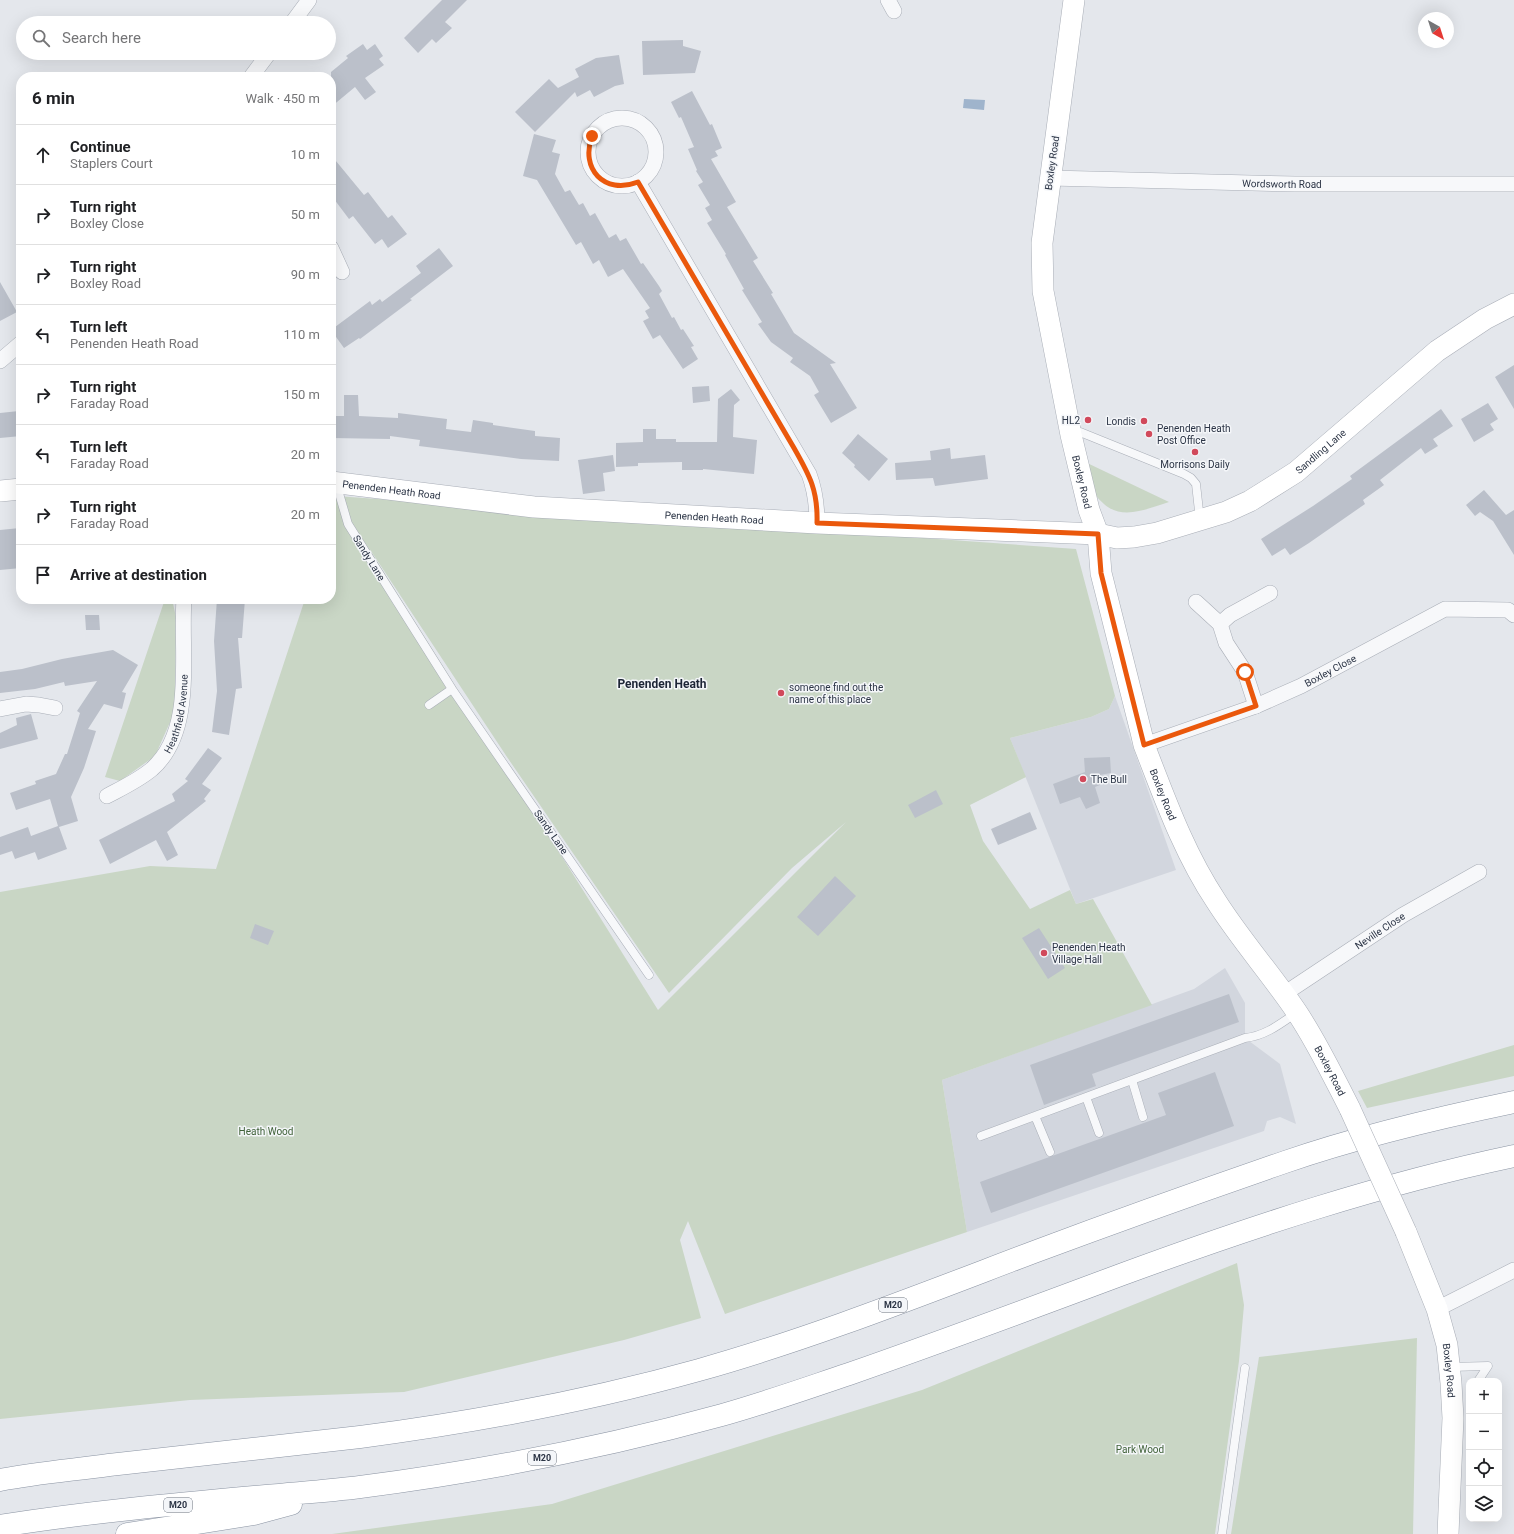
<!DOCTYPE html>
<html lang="en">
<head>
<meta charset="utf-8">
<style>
  body { margin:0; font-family:Roboto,sans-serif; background:#f2f2f2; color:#202124 }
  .controls { position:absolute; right:12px; bottom:12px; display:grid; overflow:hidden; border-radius:8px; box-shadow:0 4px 16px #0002 }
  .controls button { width:36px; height:36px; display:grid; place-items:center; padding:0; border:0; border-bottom:1px solid #e0e0e0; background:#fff; color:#202124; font:20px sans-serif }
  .compass { position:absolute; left:1418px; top:12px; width:36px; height:36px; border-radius:50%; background:#fff; box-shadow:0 4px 16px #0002; rotate:141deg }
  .stop { position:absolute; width:12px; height:12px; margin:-9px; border:3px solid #ea580c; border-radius:50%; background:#fff }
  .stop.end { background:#ea580c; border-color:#fff; box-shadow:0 1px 4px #0008 }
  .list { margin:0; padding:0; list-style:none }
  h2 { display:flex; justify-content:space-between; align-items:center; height:52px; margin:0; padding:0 16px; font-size:17px }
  h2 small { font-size:13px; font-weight:400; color:#757577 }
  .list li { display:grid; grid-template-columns:26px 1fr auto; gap:12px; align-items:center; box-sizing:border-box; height:60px; padding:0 16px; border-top:1px solid #e0e0e0 }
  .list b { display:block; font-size:15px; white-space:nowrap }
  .list p { margin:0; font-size:13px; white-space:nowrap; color:#757577 }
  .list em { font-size:13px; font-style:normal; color:#757577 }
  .icon { flex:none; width:22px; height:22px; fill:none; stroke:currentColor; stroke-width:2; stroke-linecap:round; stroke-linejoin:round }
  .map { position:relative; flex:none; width:1514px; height:1534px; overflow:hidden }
  .search { position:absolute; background:#fff; box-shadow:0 4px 16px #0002; left:16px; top:16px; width:320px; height:44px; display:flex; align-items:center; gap:10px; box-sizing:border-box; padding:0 14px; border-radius:22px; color:#757577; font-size:15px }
  .panel { position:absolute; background:#fff; box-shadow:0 4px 16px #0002; left:16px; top:72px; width:320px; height:532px; border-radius:16px }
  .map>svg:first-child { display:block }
  .built { fill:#d2d6de }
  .green { fill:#c9d6c5; fill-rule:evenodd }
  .water { fill:#9fb4cc }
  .building { fill:#bbc0ca }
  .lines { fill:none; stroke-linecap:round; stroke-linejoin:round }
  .lane-casing { stroke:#a9aeb7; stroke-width:9 }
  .street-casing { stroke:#a9aeb7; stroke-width:16 }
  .secondary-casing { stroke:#a9aeb7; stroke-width:22 }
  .highway-casing { stroke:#8b94a3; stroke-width:23 }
  .lane { stroke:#f7f8fa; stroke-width:8 }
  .street { stroke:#f7f8fa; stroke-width:15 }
  .secondary { stroke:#fff; stroke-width:21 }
  .highway { stroke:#fff; stroke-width:22 }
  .secondary-bridge-casing { stroke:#a9aeb7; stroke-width:22; stroke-linecap:butt }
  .secondary-bridge { stroke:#fff; stroke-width:21 }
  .route { stroke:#ea580c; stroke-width:5 }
  .poi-dot { fill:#d1495b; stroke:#f4f6f9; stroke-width:1.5 }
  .labels { text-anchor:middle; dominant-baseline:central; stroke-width:3; stroke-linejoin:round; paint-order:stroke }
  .shield { fill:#f4f6f9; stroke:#676e7b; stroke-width:1 }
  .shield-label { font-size:9px; font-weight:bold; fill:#2b3445 }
  .street-label { font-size:10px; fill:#2b3445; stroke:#f4f6f9 }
  .poi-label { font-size:10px; fill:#2b3445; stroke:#f4f6f9; text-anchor:start }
  .park-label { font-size:10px; fill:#3f6138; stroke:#f4f6f9 }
  .quarter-label { font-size:12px; font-weight:bold; fill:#1d2536; stroke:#f4f6f9 }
</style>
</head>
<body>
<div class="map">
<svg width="1514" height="1534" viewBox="0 0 1514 1534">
  <rect width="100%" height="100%" fill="#e4e7ec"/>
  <path class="built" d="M1115,696L1176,870L1076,904L1010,738L1091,717L1109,709Z
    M1225,968L1245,1003V1038L1280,1064L1296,1124L1280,1117L1267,1121L1264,1131L967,1232L942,1080L1194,989Z"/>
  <path class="green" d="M1085,462L1169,502C1149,508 1123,521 1104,504C1100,500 1095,496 1093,490C1089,481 1088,471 1085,462Z
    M336,496L1076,549L1115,696L1109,709L1091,717L1010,738L1026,777L970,805L983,841L1030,909L1070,890L1076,904L1093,899L1152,1005L942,1080L967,1232L725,1314L688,1221L680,1240L701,1318L624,1340L404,1392L190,1400L0,1419V892L150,866L216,869L305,599H331V513ZM365,542L507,757L669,993L792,868L846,822L658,1010Z
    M165,599H172L176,617L175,711L155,756L120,781L105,777Z
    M1514,1045V1076L1367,1108L1358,1091Z
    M1237,1263L1244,1305L1239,1361L1215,1534H332L552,1504L922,1390Z
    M1417,1338L1413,1534H1231L1259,1357Z"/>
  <path class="water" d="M964,99L985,100L984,110L963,108Z"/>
  <path class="building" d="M442,0H467L445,22L452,28L436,43L432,39L418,53L404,38Z
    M683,40V46L701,51L695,73L643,75L642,41Z
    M363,44L367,50L375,44L383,56L379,59L384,65L365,78L376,92L365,100L355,87L331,107V72L348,58L346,56Z
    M619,55L624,84L615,86L594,97L590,90L577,97L575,92L535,132L515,112L549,79L558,88L579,77L575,69L596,58Z
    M692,91L710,125L712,124L722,148L715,151L718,156L711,159L736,202L727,207L758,258L753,261L773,293L771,294L794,333L836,363L830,364L857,408L831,423L814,395L819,392L810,376L790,362L793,358L771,342L758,324L762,322L742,290L744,289L725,255L726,254L707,223L712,220L705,208L710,205L698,185L703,182L696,171L697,170L688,149L694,147L681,117L679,118L671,102Z
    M534,134L556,140L552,152L560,154L555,174L565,192L570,190L579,205L583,203L590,216L595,213L609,238L616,234L620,241L626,238L641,264L643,263L659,286L662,291L659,294L672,318L674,317L681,330L683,329L694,346L691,347L698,359L683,369L660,335L653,339L643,321L649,318L645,311L650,308L623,269L608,277L599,260L593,264L581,242L576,245L537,180L523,176Z
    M331,155L364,195L368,192L388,218L392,215L407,234L388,248L382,239L375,244L353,216L349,219L331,195Z
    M439,248L453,266L410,299L412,300L360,339L359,338L344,348L331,330L370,301L372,305L380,299L382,302L421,273L416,266Z
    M0,282L17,312L0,321Z
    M1514,365V409L1495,377Z
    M709,386L710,401L693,403L692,387Z
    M731,389L740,400L734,405L733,437L757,440L754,474L703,469V470H682V462L638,463V466L616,467V443L643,442V429H656V439H676V442H717L718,399Z
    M344,395H358L359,416L398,418V413L447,419L446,429L471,432L473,420L493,423V425L535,431V436L560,438L559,461L521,459L419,446L420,440L390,436V439L331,438V416H344Z
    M1488,403L1498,419L1490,424L1494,430L1474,442L1461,419Z
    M1441,409L1453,426L1433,439L1438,446L1425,454L1421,448L1380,480L1384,485L1363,500L1365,504L1309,543L1290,555L1285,548L1272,556L1261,539L1313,506L1352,479L1350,476Z
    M19,411L21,436L0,438V413Z
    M858,434L888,459L869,481L854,467L855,465L842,453Z
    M950,448L951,459L985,455L988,479L935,486L933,478L896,480L895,463L931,460L930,451Z
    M613,455L615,471L603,473L605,491L583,494L578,460Z
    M1484,490L1506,515L1514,510V555L1493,521L1480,512L1475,516L1466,505Z
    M20,528L21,568L0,570V530Z
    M217,599H245L242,638H238L242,688L236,689L229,735L212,732L217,691L214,641Z
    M85,615H99L100,630H86Z
    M113,650L138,665L122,692L126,693L122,709L104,704L88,729L96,731L84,768L71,797L78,821L59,827L67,849L38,860L35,852L15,859L12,851L0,855V837L28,827L31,836L58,826L50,799L16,810L10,793L36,784L35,781L56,774L65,754H67L80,713L77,711L97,681L65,686L64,682L35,689L0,693V672L22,669L62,659Z
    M31,714L38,739L0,749V733L17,725L16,718Z
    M208,748L222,758L202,784L211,790L204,799L206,801L167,832L178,855L167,861L156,840L110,864L99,840L175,801L172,794L188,781L185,779Z
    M1110,757L1111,773L1100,775V785L1095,787L1100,803L1086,809L1080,797L1060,804L1053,784L1085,772L1084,758Z
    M936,790L943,804L915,818L908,805Z
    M1030,812L1037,829L998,845L991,829Z
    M835,876L856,896L818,936L797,917Z
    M255,924L274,931L268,945L250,938Z
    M1039,928L1065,968L1048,979L1022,938Z
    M1229,994L1239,1022L1092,1074L1096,1086L1044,1105L1030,1065Z
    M1215,1072L1234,1126L991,1213L980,1182L1166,1115L1158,1093Z"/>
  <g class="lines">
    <g class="lane-casing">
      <path id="lane" d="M1072,435L1080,432L1184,474L1191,478L1196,484L1200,520
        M336,483L348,524L452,689L649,975
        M429,705L452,689
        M1132,1080L1143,1117
        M1086,1097L1099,1133
        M1035,1116L1050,1152
        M981,1136L1245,1038C1265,1036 1280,1024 1296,1013
        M1450,1367L1488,1366L1478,1381
        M1222,1534L1245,1368"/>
    </g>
    <g class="street-casing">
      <g id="street">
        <path d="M888,0L894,11"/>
        <path d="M292,23L309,0"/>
        <path d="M251,77L269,53"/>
        <circle cx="622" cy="152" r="34"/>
        <path id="s1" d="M1050,178L1295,184H1514"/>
        <path d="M638,182L809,474C815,490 817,506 817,523"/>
        <path d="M331,248L342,272"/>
        <path d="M0,361L21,343"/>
        <path d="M1196,602L1220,624L1226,643L1245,672L1256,706"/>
        <path d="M1220,624L1230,615L1270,593"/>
        <path d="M0,709L26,704L39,705L55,708"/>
        <path id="s2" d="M1144,745L1256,706L1301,686L1445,609L1508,610L1514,615"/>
        <path id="s3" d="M107,796C122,788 139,780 152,769C196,730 180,652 184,599"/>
        <path id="s4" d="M1284,994L1403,915L1479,872"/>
        <path d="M1437,1309L1514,1270"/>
      </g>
    </g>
    <g class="secondary-casing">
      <g id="secondary">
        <path id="s5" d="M1074,0L1042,243L1043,291L1071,435L1089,510L1098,534L1101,573L1141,732L1144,745C1165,799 1184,853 1216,901C1240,939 1271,974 1296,1011C1317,1042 1333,1076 1350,1109"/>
        <path id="s6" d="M331,482L534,507L817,523L1098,534L1117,538L1134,537L1157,533L1226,512L1250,501L1296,472L1437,351L1485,319L1514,304"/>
        <path d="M0,491L21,489"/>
        <path id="s7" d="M1406,1232L1437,1309L1447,1345L1451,1383L1453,1418L1448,1534"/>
      </g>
    </g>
    <g class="highway-casing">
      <path id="highway" d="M0,1480C36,1473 73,1470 109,1465C193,1455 276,1447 360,1437C474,1422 588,1401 699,1370C813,1338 923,1294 1034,1252C1117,1221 1201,1191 1285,1162C1360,1136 1437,1118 1514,1102
        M0,1526C88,1512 177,1504 266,1496C297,1493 329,1491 360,1487C483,1471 602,1448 722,1415C765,1403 807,1388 849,1374C941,1342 1032,1308 1123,1274C1251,1227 1381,1184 1514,1156
        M127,1534L254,1514L291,1504"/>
    </g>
    <use href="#lane" class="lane"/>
    <use href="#street" class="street"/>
    <use href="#secondary" class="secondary"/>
    <use href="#highway" class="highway"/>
    <g class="secondary-bridge-casing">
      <path id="secondary-bridge" d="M1350,1109L1406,1232"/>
    </g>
    <use href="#secondary-bridge" class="secondary-bridge"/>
  </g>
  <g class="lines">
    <path class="route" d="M592,136C580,169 604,195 638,182L794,448C810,476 818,491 817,523L1098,534L1101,573L1144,745L1256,706L1245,672"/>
  </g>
  <g class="poi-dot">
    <circle cx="1088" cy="420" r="4"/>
    <circle cx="1144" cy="421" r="4"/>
    <circle cx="1149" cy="434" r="4"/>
    <circle cx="1195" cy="452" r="4"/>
    <circle cx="781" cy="693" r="4"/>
    <circle cx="1083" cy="779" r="4"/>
    <circle cx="1044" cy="953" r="4"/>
  </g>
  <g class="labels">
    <g class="shield">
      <rect x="879" y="1298" width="28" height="14" rx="3"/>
      <rect x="528" y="1451" width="28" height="14" rx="3"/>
      <rect x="164" y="1498" width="28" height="14" rx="3"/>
    </g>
    <g class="shield-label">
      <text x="893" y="1305">M20</text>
      <text x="542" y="1458">M20</text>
      <text x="178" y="1505">M20</text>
    </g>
    <g class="street-label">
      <text transform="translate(1052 163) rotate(-82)">Boxley Road</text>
      <text stroke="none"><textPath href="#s1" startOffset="232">Wordsworth Road</textPath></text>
      <text stroke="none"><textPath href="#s6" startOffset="1014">Sandling Lane</textPath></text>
      <text stroke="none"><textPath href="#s5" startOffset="488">Boxley Road</textPath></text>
      <text stroke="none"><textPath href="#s6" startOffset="61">Penenden Heath Road</textPath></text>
      <text stroke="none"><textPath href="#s6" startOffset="385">Penenden Heath Road</textPath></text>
      <text transform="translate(369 558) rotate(58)">Sandy Lane</text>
      <text stroke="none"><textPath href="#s2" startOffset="201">Boxley Close</textPath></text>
      <text stroke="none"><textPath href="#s3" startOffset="115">Heathfield Avenue</textPath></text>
      <text stroke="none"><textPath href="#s5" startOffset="812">Boxley Road</textPath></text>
      <text transform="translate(551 832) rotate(55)">Sandy Lane</text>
      <text stroke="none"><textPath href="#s4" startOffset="115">Neville Close</textPath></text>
      <text stroke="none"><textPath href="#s5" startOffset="1136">Boxley Road</textPath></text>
      <text stroke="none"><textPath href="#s7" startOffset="146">Boxley Road</textPath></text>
    </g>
    <g class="poi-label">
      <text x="1080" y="420" text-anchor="end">HL2</text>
      <text x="1136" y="421" text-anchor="end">Londis</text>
      <text x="1157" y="428">Penenden Heath<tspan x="1157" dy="12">Post Office</tspan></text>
      <text x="1195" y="464" text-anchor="middle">Morrisons Daily</text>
      <text x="789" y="687">someone find out the<tspan x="789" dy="12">name of this place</tspan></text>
      <text x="1091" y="779">The Bull</text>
      <text x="1052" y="947">Penenden Heath<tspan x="1052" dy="12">Village Hall</tspan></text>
    </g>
    <g class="park-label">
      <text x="266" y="1131">Heath Wood</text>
      <text x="1140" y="1449">Park Wood</text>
    </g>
    <g class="quarter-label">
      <text x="662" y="684">Penenden Heath</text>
    </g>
  </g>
</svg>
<div class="controls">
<button>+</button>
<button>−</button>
<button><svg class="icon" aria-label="locate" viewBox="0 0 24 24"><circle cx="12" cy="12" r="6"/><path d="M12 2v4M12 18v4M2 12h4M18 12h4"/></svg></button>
<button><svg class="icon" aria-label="layers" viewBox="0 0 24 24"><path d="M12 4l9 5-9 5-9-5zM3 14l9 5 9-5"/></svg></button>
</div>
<svg class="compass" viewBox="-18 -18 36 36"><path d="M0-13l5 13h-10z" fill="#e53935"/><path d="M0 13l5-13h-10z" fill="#757577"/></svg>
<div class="stop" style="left:1245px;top:672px"></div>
<div class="stop end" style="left:592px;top:136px"></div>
<div class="search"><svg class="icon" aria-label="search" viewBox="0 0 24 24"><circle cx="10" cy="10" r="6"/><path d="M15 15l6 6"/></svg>Search here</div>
<section class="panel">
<h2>6 min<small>Walk · 450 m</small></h2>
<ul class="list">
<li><svg class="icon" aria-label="ahead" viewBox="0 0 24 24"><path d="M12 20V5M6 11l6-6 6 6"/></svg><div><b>Continue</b><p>Staplers Court</p></div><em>10 m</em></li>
<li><svg class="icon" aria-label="right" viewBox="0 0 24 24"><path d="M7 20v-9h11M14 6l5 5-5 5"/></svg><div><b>Turn right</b><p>Boxley Close</p></div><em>50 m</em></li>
<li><svg class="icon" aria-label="right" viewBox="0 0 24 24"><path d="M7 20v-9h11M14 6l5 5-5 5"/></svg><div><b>Turn right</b><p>Boxley Road</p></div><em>90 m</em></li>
<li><svg class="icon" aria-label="left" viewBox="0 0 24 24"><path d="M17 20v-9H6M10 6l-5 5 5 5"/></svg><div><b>Turn left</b><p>Penenden Heath Road</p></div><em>110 m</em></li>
<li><svg class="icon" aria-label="right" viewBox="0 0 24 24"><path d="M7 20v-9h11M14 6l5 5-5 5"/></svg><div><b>Turn right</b><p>Faraday Road</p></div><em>150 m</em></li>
<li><svg class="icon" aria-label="left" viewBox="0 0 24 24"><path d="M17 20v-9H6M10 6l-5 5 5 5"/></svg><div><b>Turn left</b><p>Faraday Road</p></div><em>20 m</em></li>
<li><svg class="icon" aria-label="right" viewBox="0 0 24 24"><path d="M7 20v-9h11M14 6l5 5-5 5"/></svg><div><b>Turn right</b><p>Faraday Road</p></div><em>20 m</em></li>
<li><svg class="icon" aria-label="arrive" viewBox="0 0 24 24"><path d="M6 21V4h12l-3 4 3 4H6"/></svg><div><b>Arrive at destination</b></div></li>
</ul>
</section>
</div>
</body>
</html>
